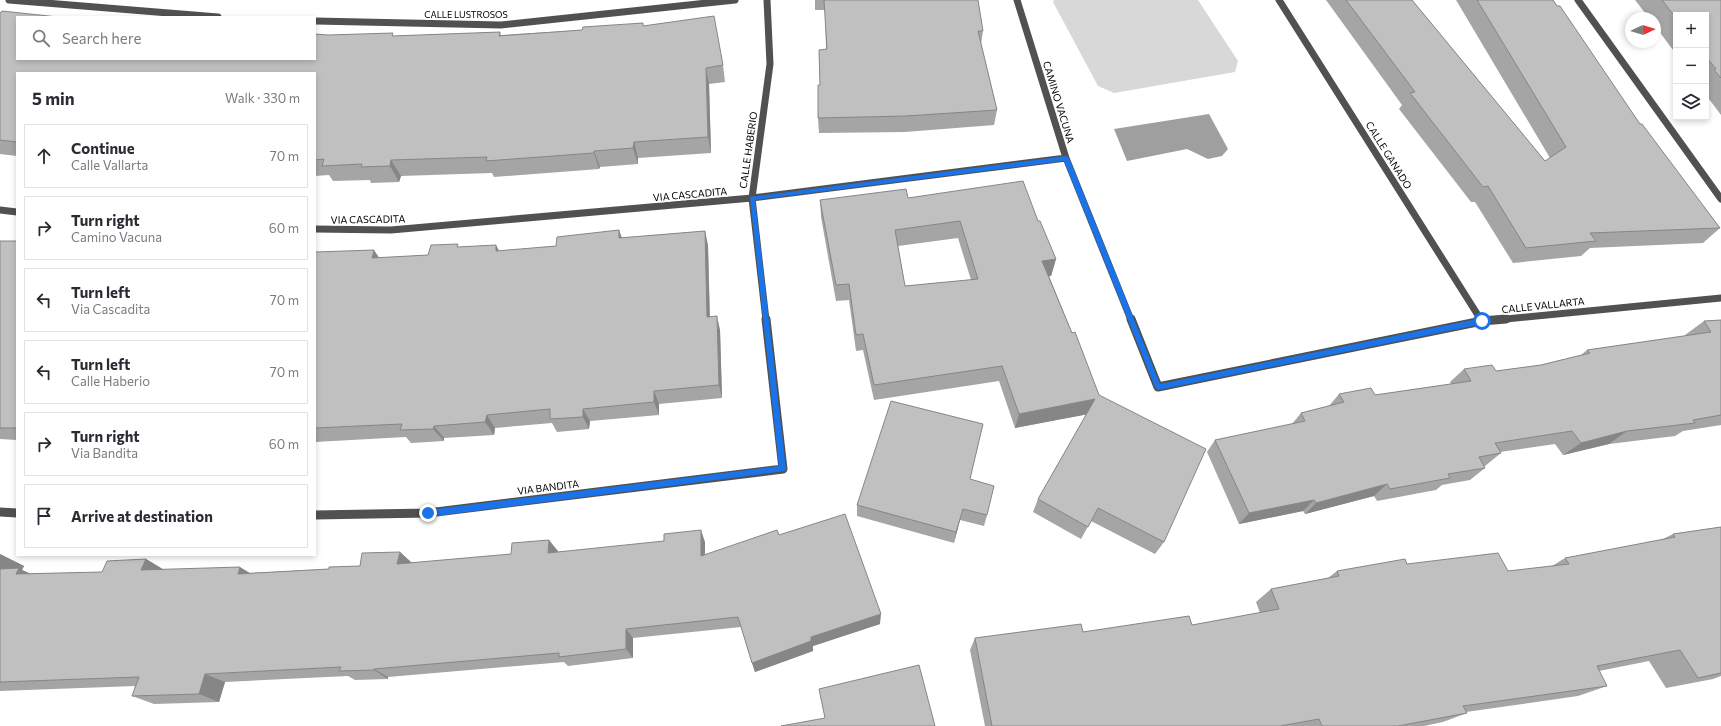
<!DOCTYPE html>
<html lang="en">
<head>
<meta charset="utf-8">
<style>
  body { margin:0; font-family:Commissioner,sans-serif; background:#f2f2f3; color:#2b2b33 }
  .controls { position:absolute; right:12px; top:12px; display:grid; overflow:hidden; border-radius:0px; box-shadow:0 2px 6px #0003 }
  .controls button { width:36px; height:36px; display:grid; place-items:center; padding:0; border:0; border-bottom:1px solid #e1e1e2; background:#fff; color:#2b2b33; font:20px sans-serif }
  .compass { position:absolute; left:1625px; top:12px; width:36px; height:36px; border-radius:50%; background:#fff; box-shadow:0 2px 6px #0003; rotate:86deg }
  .stop { position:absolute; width:12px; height:12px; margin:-9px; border:3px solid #1a73e8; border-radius:50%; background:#fff }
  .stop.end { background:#1a73e8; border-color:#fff; box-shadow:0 1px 4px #0008 }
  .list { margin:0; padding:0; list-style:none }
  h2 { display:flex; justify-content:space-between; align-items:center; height:52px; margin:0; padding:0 16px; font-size:17px }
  h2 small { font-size:13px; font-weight:400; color:#7c7c81 }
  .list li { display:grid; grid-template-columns:26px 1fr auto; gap:12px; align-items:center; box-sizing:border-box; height:64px; margin:0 8px 8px; padding:0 8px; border:1px solid #e1e1e2; border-radius:0px }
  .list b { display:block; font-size:15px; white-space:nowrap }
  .list p { margin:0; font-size:13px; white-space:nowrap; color:#7c7c81 }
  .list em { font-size:13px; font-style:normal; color:#7c7c81 }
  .icon { flex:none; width:22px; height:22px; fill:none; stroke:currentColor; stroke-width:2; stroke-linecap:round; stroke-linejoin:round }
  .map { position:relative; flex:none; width:1721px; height:726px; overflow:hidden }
  .search { position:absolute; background:#fff; box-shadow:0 2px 6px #0003; left:16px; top:16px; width:300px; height:44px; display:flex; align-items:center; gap:10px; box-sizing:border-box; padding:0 14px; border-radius:0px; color:#7c7c81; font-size:15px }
  .panel { position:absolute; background:#fff; box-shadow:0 2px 6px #0003; left:16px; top:72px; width:300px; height:484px; border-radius:0px }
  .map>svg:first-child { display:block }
  .green { fill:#d8d8d8 }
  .water { fill:#9f9f9f }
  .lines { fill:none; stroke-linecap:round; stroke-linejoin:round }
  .minor-far1 { stroke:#515151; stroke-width:7 }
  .minor { stroke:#515151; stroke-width:9 }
  .wall { fill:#a5a5a5; fill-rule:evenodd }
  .shaded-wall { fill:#868686 }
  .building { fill:#c0c0c0; stroke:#868686; fill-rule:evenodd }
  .route { fill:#1a73e8 }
  .labels { text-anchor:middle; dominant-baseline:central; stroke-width:3.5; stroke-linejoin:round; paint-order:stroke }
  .far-street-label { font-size:9px; fill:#000; stroke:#fff }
  .street-label { font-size:10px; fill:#000; stroke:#fff }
</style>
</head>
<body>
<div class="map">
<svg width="1721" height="726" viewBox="0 0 1721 726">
  <rect width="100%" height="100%" fill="#fff"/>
  <path class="green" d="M1054,0H1198L1238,61L1235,72L1114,93L1098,86L1053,2Z"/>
  <path class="water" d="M1209,114L1228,149L1222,156L1208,159L1187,149L1127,161L1114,129Z"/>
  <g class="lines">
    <path class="minor-far1" d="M9,0L218,17
      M1017,0L1066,158L1131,320
      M1279,0L1481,320
      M1578,0L1721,199
      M315,21L501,25L735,0
      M0,210L17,212
      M315,229L391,230L752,198L1066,158
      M766,320L752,198L770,64L767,0
      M1496,320L1721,298"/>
    <path class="minor" d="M1131,319L1158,387L1482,321L1506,319
      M1481,319L1482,321
      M0,512L17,513
      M315,515L428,513L783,469L766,319"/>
  </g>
  <path class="wall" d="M815,0H978L983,31L981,44L997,110L994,125L905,132L819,133L818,118L826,49L825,10H815Z
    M1326,0H1412L1545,161L1550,158L1456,0H1553L1640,124L1720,228L1703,243L1590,248L1581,256L1513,263L1475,202H1471L1399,109L1402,105Z
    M1635,0H1721V115L1706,95V15H1676V54L1655,26V18H1649Z
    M0,13L328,35L395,36L500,32L501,35L582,30L643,23V26L723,65L725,82L709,84L711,153L638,158V164L600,167L599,169L494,177L492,173L401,176L399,182L371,183L370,180L333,181L329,175L315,176V73H17V156L0,154Z
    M908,198L1038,221L1056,259L1051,276H1049L1072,333L1164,542L1155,554L1091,521L1081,539L1033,512L1038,499L1087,414L1015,428L999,381L874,400L863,350L856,351L849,300L836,301L821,217L820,200ZM958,238L971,280L905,286L898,246Z
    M619,230L622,238L705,231L708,246L710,317L720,330L722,398L659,404V415L590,421L589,429L557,432L552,423L495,428L494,435L444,438V441L411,443L406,437L315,442V252L379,258L428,255L459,247L499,251L556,246Z
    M0,241H17V440L0,439Z
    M1721,320V425L1683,431L1675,436L1609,444L1563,455L1555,444L1500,452L1501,453L1485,466H1484L1485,468L1470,480L1442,485L1436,490L1377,501L1374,496L1305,514L1303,511L1239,524L1207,452L1215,440L1292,424L1301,413L1329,406L1339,394L1375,395L1451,384L1450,382L1464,369L1496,371L1541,365L1581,355L1587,350L1685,336V335L1704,321Z
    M970,479L987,515L984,526L960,520L954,543L857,516V505Z
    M1721,527V676L1713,679L1666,688L1649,661L1599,671L1607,686L1578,696L1466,712L1467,713L1443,722L1424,726H985L970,650L975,638L1192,625L1260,613L1256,602L1271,589L1328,578L1337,571L1407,564L1508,571L1552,566L1565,558L1661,540L1673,534Z
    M779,535L880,624L813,646V651L755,672L741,627L633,638V658L568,666L564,662L388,677V679L355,680L348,676L225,682L219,702L154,704L132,696L135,686L0,691V554L24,566L22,570L31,574L102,572L146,559L164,570L250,573L329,569L360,566L400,552L412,563L558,551V552L705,542V555Z"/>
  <path class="shaded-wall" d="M706,68L709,84L711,153L708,137Z
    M634,142L638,158V164L633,148Z
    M594,151L600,167L599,169L594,153Z
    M391,160L401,176L399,182L390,166Z
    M619,230L624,245L619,238Z
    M705,231L708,246L710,331L707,317Z
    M496,245L504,260L496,251Z
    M374,250L384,265L372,258Z
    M1056,259L1051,276L1038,278L1042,261Z
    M717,316L720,330L722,398L719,385Z
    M654,391L659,404V415L654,402Z
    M1095,399L1089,414L1015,428L1019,414Z
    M583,409L590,421L589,429L583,417Z
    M487,415L495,428L494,435L485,422Z
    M434,426L444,438V441L433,429Z
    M1627,431L1609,444L1563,455L1581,443Z
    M1387,484L1374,496L1305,514L1316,503Z
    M1314,500L1303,511L1239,524L1249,513Z
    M963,509L960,520L954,543L956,532Z
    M701,530L705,542V568L701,556Z
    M549,540L558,551L557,565L548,553Z
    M400,552L412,563L397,564Z
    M0,554L24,566L22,570L43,579L0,572Z
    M146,559L166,571L141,570Z
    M240,567L258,578L238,574Z
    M881,614L880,624L813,646V651L755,672L752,663L811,637Z
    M626,629L633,638V658L626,649Z
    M374,669L388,677V679L374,670Z
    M205,674L225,682L219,702L199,694Z"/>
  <path class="building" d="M824,0H978L983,31H978L997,110L906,116L818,118V85H820L819,50L827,49Z
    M1346,0H1412L1545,161L1566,147L1477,0H1553L1557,6H1560L1640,124H1642L1720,228L1590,233L1596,241L1526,248L1488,186L1483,187L1410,93L1415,92Z
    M1662,0H1721V78L1714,70L1716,69L1706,57V15H1676V18Z
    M2,11L58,17H17V59H315V34L328,35L393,33L392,36L500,32L499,36L582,30L583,27L643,23V26L714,16L723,65L706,68L708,137L634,142L633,148L594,151V153L486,161L487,157L391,160L390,166L361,167L362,164L322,166L324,159L315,160V73H17V142L0,140V13Z
    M1023,181L1038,221H1040L1056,259L1042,261L1072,333L1075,332L1099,395L1206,449L1164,542L1098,508L1088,527L1038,499L1095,399L1019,414L1002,366L874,385L863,334L856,335L849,284L836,285L820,200L906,189L908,198ZM960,221L978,279L905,286L895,230Z
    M619,230V238L705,231L707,317L717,316L719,385L654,391V402L583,409V417L550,419V409L487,415L485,422L434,426L433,429L400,430L402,424L315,428V252L374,250L372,258L428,255L431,245L458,244L457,247L496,245V251L556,246L557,237Z
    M0,241H17V428H0Z
    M1721,320V415L1693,420L1695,423L1627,431L1581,443L1572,431L1495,443L1501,453L1479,457L1485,468L1448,474L1450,478L1390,489L1387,484L1316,503L1314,500L1249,513L1215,440L1305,421L1301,413L1344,402L1339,394L1371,388L1375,395L1471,381L1464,369L1492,365L1496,371L1541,365L1590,353L1587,350L1711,332L1704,321Z
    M891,401L983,424L970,479L994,486L987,515L963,509L956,532L857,505Z
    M845,514L881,614L811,637V641L752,663L738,617L626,629V649L559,657V653L374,669V670L339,671L341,667L205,674L199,694L132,696L139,677L0,682V569L19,568L16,574L102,572L107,561L146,559L141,570L240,567L238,574L329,569V567L360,566L362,553L400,552L397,564L511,554L512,543L549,540L548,553L664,541V534L701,530V556L777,530L779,535Z
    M1721,527V673L1698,678L1680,650L1597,666L1607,686L1463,706L1467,713L1398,726H1322L1319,719L1280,726H992L975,638L1081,624L1083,632L1189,616L1192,625L1279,609L1271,589L1339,576L1337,571L1405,559L1407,564L1498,553L1508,571L1569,564L1565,558L1675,537L1673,534Z
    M919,665L935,726H781L825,718L819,689Z"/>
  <path class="route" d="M1066,156L1069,158L1160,384L1482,318L1485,321L1482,324L1158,390L1155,387L1064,161L755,200L786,469L785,471L428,517L425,516V511L428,510L779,466L750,197Z"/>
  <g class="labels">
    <g class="far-street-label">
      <text x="466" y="14">CALLE LUSTROSOS</text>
    </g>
    <g class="street-label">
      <text transform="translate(1059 102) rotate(73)">CAMINO VACUNA</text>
      <text transform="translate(748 150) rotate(-82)">CALLE HABERIO</text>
      <text transform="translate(1389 155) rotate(58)">CALLE GANADO</text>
      <text transform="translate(690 194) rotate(-5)">VIA CASCADITA</text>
      <text transform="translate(368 219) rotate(-1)">VIA CASCADITA</text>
      <text transform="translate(1543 305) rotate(-6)">CALLE VALLARTA</text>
      <text transform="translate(548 487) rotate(-7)">VIA BANDITA</text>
    </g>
  </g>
</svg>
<div class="controls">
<button>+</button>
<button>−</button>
<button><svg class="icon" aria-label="layers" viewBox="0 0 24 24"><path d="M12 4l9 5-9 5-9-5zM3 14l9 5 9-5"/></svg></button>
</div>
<svg class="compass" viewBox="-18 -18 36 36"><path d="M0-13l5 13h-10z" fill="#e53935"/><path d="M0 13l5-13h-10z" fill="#7c7c81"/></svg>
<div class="stop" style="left:1482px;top:321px"></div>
<div class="stop end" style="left:428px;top:513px"></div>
<div class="search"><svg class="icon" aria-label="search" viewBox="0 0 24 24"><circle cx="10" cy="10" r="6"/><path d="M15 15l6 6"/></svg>Search here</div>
<section class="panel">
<h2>5 min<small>Walk · 330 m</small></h2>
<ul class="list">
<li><svg class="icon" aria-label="ahead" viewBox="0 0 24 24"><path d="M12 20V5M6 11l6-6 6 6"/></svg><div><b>Continue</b><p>Calle Vallarta</p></div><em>70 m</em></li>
<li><svg class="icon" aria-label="right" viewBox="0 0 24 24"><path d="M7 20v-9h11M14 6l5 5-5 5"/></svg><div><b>Turn right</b><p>Camino Vacuna</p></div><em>60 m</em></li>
<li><svg class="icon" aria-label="left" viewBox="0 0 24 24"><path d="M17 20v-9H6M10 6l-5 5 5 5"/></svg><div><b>Turn left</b><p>Via Cascadita</p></div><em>70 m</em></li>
<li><svg class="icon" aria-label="left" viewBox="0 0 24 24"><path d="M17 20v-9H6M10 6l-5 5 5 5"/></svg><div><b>Turn left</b><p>Calle Haberio</p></div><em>70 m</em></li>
<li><svg class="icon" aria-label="right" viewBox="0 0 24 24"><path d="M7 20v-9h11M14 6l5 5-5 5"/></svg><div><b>Turn right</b><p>Via Bandita</p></div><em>60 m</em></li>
<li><svg class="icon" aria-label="arrive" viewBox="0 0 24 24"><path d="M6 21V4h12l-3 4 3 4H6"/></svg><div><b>Arrive at destination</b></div></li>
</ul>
</section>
</div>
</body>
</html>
